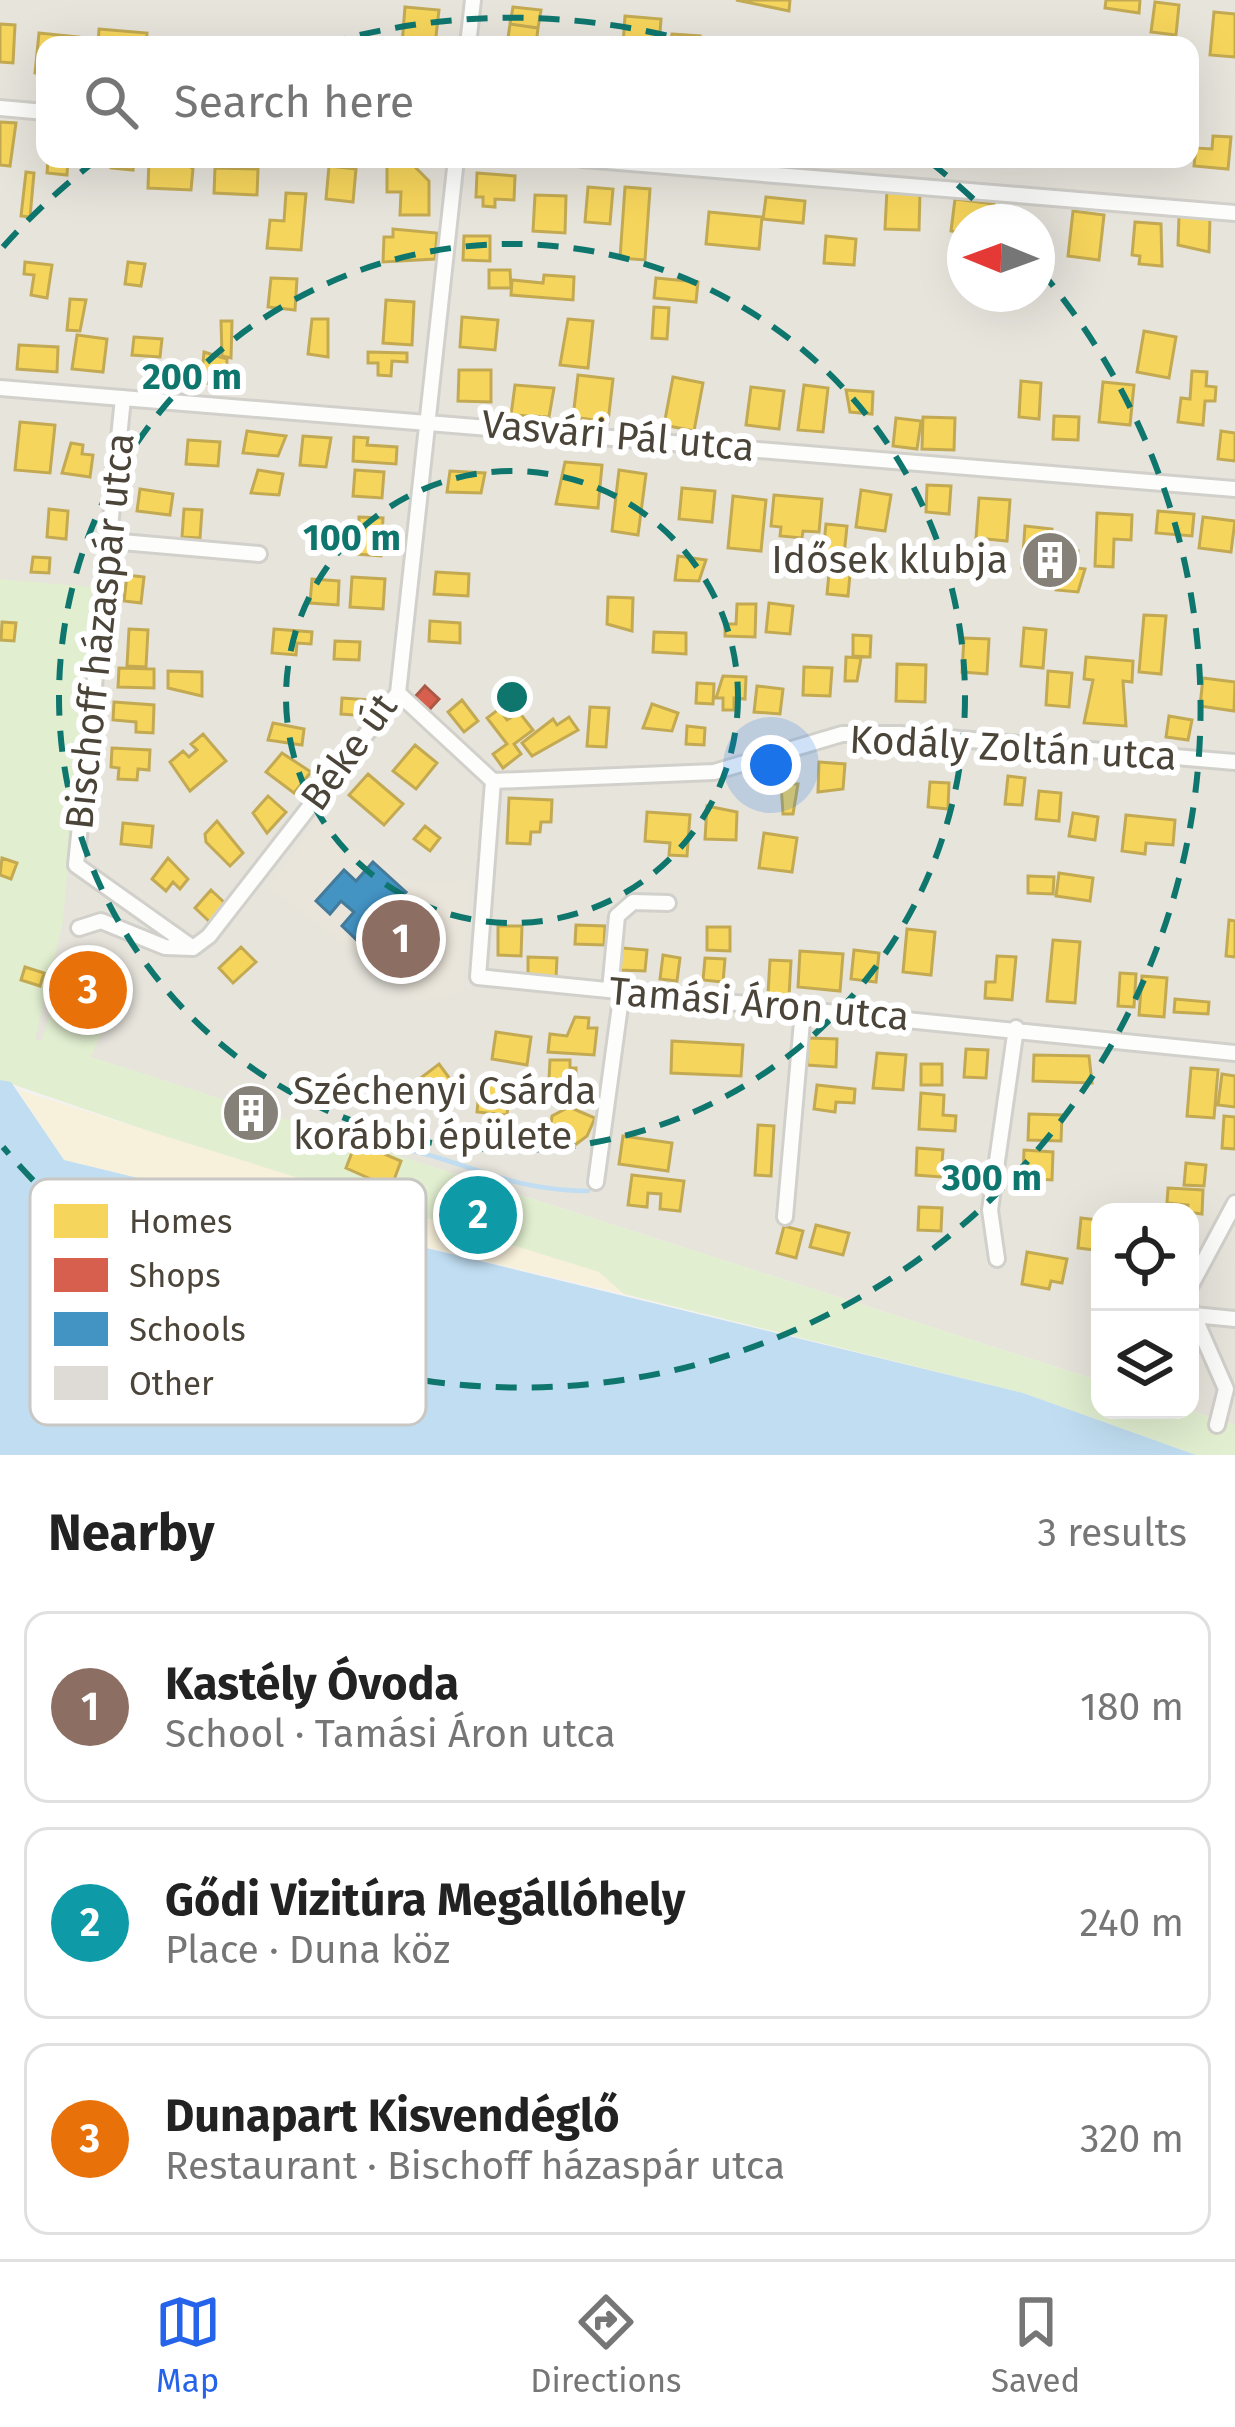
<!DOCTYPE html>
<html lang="en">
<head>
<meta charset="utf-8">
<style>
  body { margin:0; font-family:"Fira Sans",sans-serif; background:#f6f6f6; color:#222 }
  .controls { position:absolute; right:36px; bottom:36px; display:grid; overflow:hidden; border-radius:24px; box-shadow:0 12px 48px #0002 }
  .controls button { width:108px; height:108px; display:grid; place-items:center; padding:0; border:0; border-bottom:3px solid #e0e0e0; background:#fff; color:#222; font:60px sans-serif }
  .compass { position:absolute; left:947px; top:204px; width:108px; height:108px; border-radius:50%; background:#fff; box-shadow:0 12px 48px #0002; rotate:271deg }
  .you { position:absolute; left:771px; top:765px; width:42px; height:42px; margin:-30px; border:9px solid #fff; border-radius:50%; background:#1a73e8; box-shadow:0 0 0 18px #1a73e833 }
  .badge { display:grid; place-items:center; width:78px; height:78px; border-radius:50%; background:#2563eb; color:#fff; font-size:39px; font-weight:700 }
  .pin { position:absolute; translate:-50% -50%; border:6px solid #fff; box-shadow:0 3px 12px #0006 }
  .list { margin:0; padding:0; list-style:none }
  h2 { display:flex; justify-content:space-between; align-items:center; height:156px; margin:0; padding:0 48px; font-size:51px }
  h2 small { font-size:39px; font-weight:400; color:#767676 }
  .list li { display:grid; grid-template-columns:78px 1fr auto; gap:36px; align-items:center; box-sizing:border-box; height:192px; margin:0 24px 24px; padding:0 24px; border:3px solid #e0e0e0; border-radius:24px }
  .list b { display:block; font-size:45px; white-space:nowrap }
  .list p { margin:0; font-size:39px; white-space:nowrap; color:#767676 }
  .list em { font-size:39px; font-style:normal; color:#767676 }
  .icon { flex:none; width:66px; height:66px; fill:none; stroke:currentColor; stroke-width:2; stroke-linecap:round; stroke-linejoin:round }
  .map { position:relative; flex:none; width:1235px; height:1455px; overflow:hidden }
  .search { position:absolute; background:#fff; box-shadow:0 12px 48px #0002; left:36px; right:36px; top:36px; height:132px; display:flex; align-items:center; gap:30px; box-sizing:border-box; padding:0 42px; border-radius:24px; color:#767676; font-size:45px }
  .sheet { height:804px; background:#fff }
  nav { display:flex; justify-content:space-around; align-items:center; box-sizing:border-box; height:168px; border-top:3px solid #e0e0e0; background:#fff; font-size:33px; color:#767676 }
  nav a { display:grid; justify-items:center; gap:6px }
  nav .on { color:#2563eb }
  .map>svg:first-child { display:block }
  .residential { fill:#e7e4dc; fill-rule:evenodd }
  .education { fill:#eae5da }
  .green { fill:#e1eecf }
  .sand { fill:#f7f0da }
  .water { fill:#c0ddf1 }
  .homes { fill:#f6d55c; stroke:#c3aa52; stroke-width:3 }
  .shops { fill:#d6604d; stroke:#ac5847; stroke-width:3 }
  .schools { fill:#4393c3; stroke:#457b9a; stroke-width:3 }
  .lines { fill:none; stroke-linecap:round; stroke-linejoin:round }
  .stream { stroke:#c0ddf1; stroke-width:4.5 }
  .building { fill:#dedbd6; stroke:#dcd9d4; stroke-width:3 }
  .street-casing { stroke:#d2d0cb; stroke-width:20 }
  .street { stroke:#fdfdfc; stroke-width:14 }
  .ring { fill:none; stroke:#0f766e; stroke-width:6; stroke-dasharray:21 15 }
  .labels { text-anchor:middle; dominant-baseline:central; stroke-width:12; stroke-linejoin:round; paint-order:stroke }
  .street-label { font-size:39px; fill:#4b4439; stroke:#fff }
  .poi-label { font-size:39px; fill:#4b4439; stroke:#fff; text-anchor:end }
  .key { fill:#fff; stroke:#c9c7c4; stroke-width:3 }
  .key-label { font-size:33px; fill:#4b4439 }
  .centre { fill:#0f766e; stroke:#fff; stroke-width:6 }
  .ring-label { font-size:36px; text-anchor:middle; font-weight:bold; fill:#0f766e; stroke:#fff; stroke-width:12; stroke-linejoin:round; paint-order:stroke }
</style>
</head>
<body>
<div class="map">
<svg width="1235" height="1455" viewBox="0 0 1235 1455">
  <rect width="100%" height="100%" fill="#f4f2ee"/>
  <path class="residential" d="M0,0H1235V1425L1189,1410L1190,1212H1100V1381L0,1028ZM45,45H1190V159H45ZM965,222H1037V294H965Z"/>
  <path class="education" d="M316,820L411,882L468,881L463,991L420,1002L269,887Z"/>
  <path class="green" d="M0,579L92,587L63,922L35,1039L42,1041L54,998L110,1012L91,1057L1100,1381V1410H1189L1235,1425V1455H1196L1023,1393L624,1294L598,1272L274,1174L0,1080Z"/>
  <path class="sand" d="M18,1090L599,1272L624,1294L64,1160Z"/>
  <path class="water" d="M0,1080L11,1082L64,1160L1023,1393L1196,1455H0Z"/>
  <path class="homes" d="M736,0H790L789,11Z
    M1106,0H1140L1139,13L1105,8Z
    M1155,2L1179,5L1176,35L1151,32Z
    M405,7L439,10L435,45H402Z
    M513,7L541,10L538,28L510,24Z
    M1214,12L1235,14V57L1210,55Z
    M625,16L661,19L659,45H623Z
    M0,24L15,25L13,63L0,62Z
    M510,24L538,28L536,45H507Z
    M99,29L147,33L146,45H98Z
    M39,33L79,37L78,45H45V74L35,73Z
    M672,34L700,36L699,45H671Z
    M0,122L16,123L10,166L0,165Z
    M1213,136L1231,137L1228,169L1194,166L1196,148L1212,149Z
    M48,159H68L67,175L47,173Z
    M111,159H134L133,170L111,168Z
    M149,159H181L193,169L191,190L148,188Z
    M387,164L413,165L429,181V215H400L401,192H387Z
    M329,166L356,169L353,202L326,199Z
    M215,168L258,169L257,195L214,193Z
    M26,172L34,173L30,217L21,216Z
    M477,173L515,176L514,200L495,199V207L483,206V197H476Z
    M588,187L613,189L610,224L585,222Z
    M625,187L650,189L645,260L620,258Z
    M887,189L920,191L919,230L885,229Z
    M286,193L306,194L301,250L267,248L270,220L284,221Z
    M535,195L566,196L565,233L533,231Z
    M766,197L805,201L803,223L763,219Z
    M955,199L994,204L992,222H965V233L951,231Z
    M1073,211L1104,215L1099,260L1068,256Z
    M709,212L762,217L759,249L706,244Z
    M1179,216L1210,217L1209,252L1178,245Z
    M1135,222L1161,224L1162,266L1139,264L1140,256L1132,255Z
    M393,229L437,233L435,259L383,262L384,237H393Z
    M464,236H490V261L463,260Z
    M826,236L856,239L854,265L824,263Z
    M25,262L52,265L47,298L31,295L34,275L24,274Z
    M128,262L145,264L141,286L125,284Z
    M489,270H510L511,288H489Z
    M544,275L574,277L573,300L511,295L512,280L543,283Z
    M271,278L297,279L295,310L268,307Z
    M656,278L698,282L696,302L654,298Z
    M70,299L86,300L80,331L67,330Z
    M386,300L414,302L412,345L383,343Z
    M654,307L669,308L667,339L652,338Z
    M462,317L498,320L495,350L460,347Z
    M312,319H328V357L308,354Z
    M568,319L593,321L588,368L560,365Z
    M221,321H232L231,358L222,356Z
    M1144,331L1176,337L1169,378L1137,372Z
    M77,335L107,339L103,372L72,369Z
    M134,337L162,339L160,357L132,355Z
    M19,345L58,347L57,372L17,369Z
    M204,352L227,359L226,385L201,383Z
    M368,352L407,353V362L392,361L391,376L378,375V363H368Z
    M459,370H491V402L458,401Z
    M1192,371L1207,372L1206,386L1216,387L1215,401H1205L1203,425L1178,422L1181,398L1190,399Z
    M578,375L613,379L608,422L573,417Z
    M673,377L703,383L694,431L664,425Z
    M1021,381L1041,383L1039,419L1019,417Z
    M1103,382L1134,385L1130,425L1099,422Z
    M515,385L554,388L549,417L511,415Z
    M804,385L828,388L823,432L798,430Z
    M751,387L784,391L779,429L746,425Z
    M846,390L873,392L872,414L850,412Z
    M1054,416L1079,417L1078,440L1053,439Z
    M923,417L955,418L954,450L922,449Z
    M896,418L921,421L917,449L893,446Z
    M20,422L55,425L50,473L15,470Z
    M247,431L286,436L278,456L243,453Z
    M1221,431L1235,433V461L1218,459Z
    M303,436L331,438L326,467L300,465Z
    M354,437L368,438L367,445L397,447L396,464L353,461Z
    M188,440L220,442L218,466L186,464Z
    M71,443L83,445L82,454L93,455L90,477L62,473Z
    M565,462L602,465L598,508L556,504Z
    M258,470L283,474L279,495L251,493Z
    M355,470L384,472L382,498L353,496Z
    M619,470L646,474L638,535L612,531Z
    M450,471L485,473L481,493L447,492Z
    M927,485L951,486L949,514L926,512Z
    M682,488L715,491L712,522L679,519Z
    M140,489L173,494L170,515L137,511Z
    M861,490L891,495L885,531L856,527Z
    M774,495L822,499L819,532L803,531L802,538L780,536L781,527L771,526Z
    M733,496L766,500L761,551L728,548Z
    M979,498L1010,500L1007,541L976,538Z
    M49,509L68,511L66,539L47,537Z
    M184,509L202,510L200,538L182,537Z
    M1158,511L1194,514L1192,536L1156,533Z
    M1097,513L1132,515L1131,540L1114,539L1113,567L1095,566Z
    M359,517L383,518L381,556L356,554L351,527H359Z
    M1203,517L1235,521L1231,552L1199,548Z
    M826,524L847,526L844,555L823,553Z
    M1025,526L1052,529L1050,549L1078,551L1077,568L1085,569L1078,592L1056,590V584L1039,582L1040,570L1022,568Z
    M678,556L706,560L699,581L675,580Z
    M33,557L50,558L49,573L31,572Z
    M830,563L851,564L848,596L827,594Z
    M436,572L469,574L468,596L434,594Z
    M127,575L144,577L141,603L124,601Z
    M352,577L385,579L383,609L350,607Z
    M312,579L339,581L338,605L310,603Z
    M608,597L633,598L632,631L607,624Z
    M769,603L793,606L790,634L766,632Z
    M737,604H756L755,637L725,636V624H736Z
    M1144,615L1166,616L1161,674L1139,672Z
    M430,621L460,623V643L429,641Z
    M2,622L16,623L14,641L1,640Z
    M1024,628L1046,630L1043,668L1021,666Z
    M129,629L148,630L146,667L127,666Z
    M274,629L312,632L311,644L297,643L296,655L272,653Z
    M654,632L686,633V654L653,652Z
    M853,635L871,636L870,657L853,656Z
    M964,638L989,639L987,674L962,672Z
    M335,641L360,642L359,660L334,659Z
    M846,657L861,658L857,681H845Z
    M1086,657L1133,661L1132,682L1123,681L1126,726L1084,723L1093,680L1084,679Z
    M897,664L926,665L925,702L896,701Z
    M804,667L832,668L830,696L803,695Z
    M119,668L154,669V688L118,687Z
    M168,671L202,672V696L168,688Z
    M1048,671L1072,673L1069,707L1046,705Z
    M723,676L746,677L745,699L734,698V710H723V698H716Z
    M1203,678L1235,682L1234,711L1200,706Z
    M697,683L714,684L713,704L696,703Z
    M757,686L783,689L780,714L754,712Z
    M342,698L369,700L368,716L341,714Z
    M462,700L478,721L464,732L448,712Z
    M114,702L154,705L153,733L136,732V722L113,720Z
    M652,704L678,713L672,731L643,728Z
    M590,707L609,708L606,747L587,746Z
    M499,709L507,720L519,712L533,730L514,744L521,754L503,768L493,754L507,744L487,718Z
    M1169,716L1192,720L1188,740L1166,737Z
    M569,717L578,730L532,756L522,743L553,719L557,725Z
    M273,723L304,729L302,745L268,740Z
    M687,726L705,728L704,745L686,744Z
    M203,734L226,761L190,791L170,762L183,751L189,757L197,750L191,744Z
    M415,745L437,763L416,789L393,771Z
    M112,748L150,750L149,770L138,769L137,780L118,779L119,768L111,767Z
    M282,753L311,772L294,793L266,772Z
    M819,762L845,764L843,789L818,792Z
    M368,774L403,804L384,825L349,795Z
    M1008,776L1025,778L1022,805L1005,804Z
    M930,782L949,783L948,809L928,807Z
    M781,784H798L793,814H783Z
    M1039,791L1061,793L1059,821L1036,819Z
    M268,796L286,812L267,833L253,813Z
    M509,798L552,800L551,822H541L540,832H531L530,844L507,843Z
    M707,806L737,812L736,840L705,839Z
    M647,812L690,815L687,856L669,855L670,843L645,841Z
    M1073,813L1098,817L1095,840L1069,836Z
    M1126,815L1175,820L1173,845L1146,843L1145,854L1122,851Z
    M217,821L243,853L230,866L206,842L205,834Z
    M123,823L153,826L151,847L121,844Z
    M425,826L440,838L430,851L414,839Z
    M764,833L797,838L792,872L759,868Z
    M2,858L17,863L11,879L0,875Z
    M168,858L188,879L180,889L173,882L166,891L152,879Z
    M1059,873L1093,878L1090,901L1056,896Z
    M1028,876L1054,877L1053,894L1028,893Z
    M211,890L226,904L210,922L195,908Z
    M1229,920L1235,921V957L1226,956Z
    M576,925L605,926L604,945L575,944Z
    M498,926H522L521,956L498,955Z
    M707,927H730V951L707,950Z
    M907,929L935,932L931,975L903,972Z
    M1053,940L1080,942L1075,1003L1047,1001Z
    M241,947L256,962L233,983L219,968Z
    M622,948L647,950L645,971L620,970Z
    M854,950L879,953L876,982L851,979Z
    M800,951L843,954L840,991L798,987Z
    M663,955L680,958L677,981L660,979Z
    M997,956L1016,957L1012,1000L985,998L986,982H995Z
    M528,957L557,958L556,978L528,977Z
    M705,958L725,959L723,982L703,980Z
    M770,960L791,961L789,996L768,994Z
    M25,967L44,973L40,986L21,980Z
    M56,971L71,975L68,990L52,986Z
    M1120,973L1136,974L1134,1007L1118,1006Z
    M1142,976L1167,978L1164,1017L1139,1015Z
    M1175,999L1209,1002L1208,1014L1174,1012Z
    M575,1017L589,1018L588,1028H597L594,1055L548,1052L550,1034L567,1036Z
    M496,1032L531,1037L527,1065L492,1059Z
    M808,1038L837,1039L836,1067L807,1065Z
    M672,1041L743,1045L741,1076L671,1073Z
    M966,1049L988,1050L986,1078L964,1077Z
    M877,1053L906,1055L903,1090L873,1088Z
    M1034,1055L1089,1056L1092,1083L1033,1081Z
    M550,1060H570V1068H576V1083H567V1099L548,1098Z
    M439,1064L453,1083L428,1102L414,1083Z
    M921,1064H942V1085H921Z
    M1191,1068L1218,1070L1214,1118L1187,1116Z
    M1222,1074L1235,1076V1107L1218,1105Z
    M480,1081L510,1084L507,1115L477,1112Z
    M521,1083L537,1086L534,1106L517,1104Z
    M817,1085L855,1089L854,1103L836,1102L835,1112L814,1109Z
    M245,1090L271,1100L259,1137L231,1127Z
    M921,1093L944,1095L943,1115L956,1116L955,1131L919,1129Z
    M569,1107L595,1118L587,1136L567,1151L548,1149L552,1116Z
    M1029,1114L1062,1115L1061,1141L1028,1140Z
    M1224,1116L1235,1117V1149L1222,1148Z
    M758,1125L774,1126L771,1176L755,1175Z
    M623,1136L672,1143L668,1171L619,1164Z
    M356,1142L401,1161L391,1188L346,1168Z
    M917,1148L943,1150L941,1177L916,1175Z
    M1024,1150L1053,1152L1052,1180L1023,1178Z
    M1186,1163L1206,1165L1204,1186L1184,1185Z
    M632,1175L684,1181L680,1211L660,1209L661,1194L648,1193L647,1207L628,1205Z
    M1168,1188L1203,1190L1202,1214L1187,1212L1188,1205L1167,1203Z
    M919,1207L942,1208L941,1231L918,1230Z
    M1081,1218L1099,1220L1095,1250L1078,1248Z
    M816,1225L849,1233L843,1255L810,1247Z
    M784,1226L803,1231L796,1258L777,1253Z
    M1027,1252L1067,1259L1062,1283L1051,1281L1049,1289L1022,1284Z"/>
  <path class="shops" d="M425,686L439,699L428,711L414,698Z"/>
  <path class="schools" d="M373,862L406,892L360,943L342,926L354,912L341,901L330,914L316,901L344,870L356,881Z"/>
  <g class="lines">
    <path class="stream" d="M340,1128C373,1146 404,1147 439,1158C496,1176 526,1190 588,1191"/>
  </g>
  <path class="building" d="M471,1205L488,1210L485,1225L468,1219Z"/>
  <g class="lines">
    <g class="street-casing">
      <path id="street" d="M468,45L473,0
        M0,108L45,112
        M582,159L1235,213
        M0,388L1235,489
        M123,398L76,865L193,948
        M110,541L259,554
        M398,693L493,781L714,772L842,734H900L1235,762
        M493,781L478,977L1235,1053
        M79,928L101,921L165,947L193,948
        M193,948L209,936L398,693L456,159
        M610,990L617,916L633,902L668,903
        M596,1182L622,991
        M785,1217L803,1010
        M997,1259L990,1210L1016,1028
        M1190,1287L1235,1203
        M1190,1307L1226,1389L1217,1425
        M1194,1315L1235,1319"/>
    </g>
    <use href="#street" class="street"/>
  </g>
  <g class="ring">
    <circle cx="512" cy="697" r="226"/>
    <circle cx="512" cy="697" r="453"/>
    <path d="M3 247A679 679 0 0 1 94 162M325 44A679 679 0 0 1 699 44M930 162A679 679 0 0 1 996 221M1040 270A679 679 0 0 1 3 1147"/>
  </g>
  <defs>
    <g id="building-disc" transform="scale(3)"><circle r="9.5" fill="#868178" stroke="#fff"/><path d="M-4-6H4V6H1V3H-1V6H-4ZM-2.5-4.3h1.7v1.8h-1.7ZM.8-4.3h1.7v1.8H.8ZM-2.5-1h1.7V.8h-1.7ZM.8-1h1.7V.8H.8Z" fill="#fff"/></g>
  </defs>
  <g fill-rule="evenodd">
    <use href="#building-disc" x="1050" y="560"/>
    <use href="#building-disc" x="251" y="1113"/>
  </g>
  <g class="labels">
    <g class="street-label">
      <text transform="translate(618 436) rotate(5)">Vasvári Pál utca</text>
      <text transform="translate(100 631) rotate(-84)">Bischoff házaspár utca</text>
      <text transform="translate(1013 748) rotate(3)">Kodály Zoltán utca</text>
      <text transform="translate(349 752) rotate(-54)">Béke út</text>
      <text transform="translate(759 1004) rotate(5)">Tamási Áron utca</text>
    </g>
    <g class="poi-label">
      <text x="1008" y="560">Idősek klubja</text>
      <text x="293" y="1091" text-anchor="start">Széchenyi Csárda<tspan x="293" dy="45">korábbi épülete</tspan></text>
    </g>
  </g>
  <rect x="30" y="1179" width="396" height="246" rx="18" class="key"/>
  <rect x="54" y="1204" width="54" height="34" fill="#f6d55c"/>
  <rect x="54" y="1258" width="54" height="34" fill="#d6604d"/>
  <rect x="54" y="1312" width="54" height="34" fill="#4393c3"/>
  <rect x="54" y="1366" width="54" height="34" fill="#dedbd6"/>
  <g class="key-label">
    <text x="129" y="1233">Homes</text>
    <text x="129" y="1287">Shops</text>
    <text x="129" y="1341">Schools</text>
    <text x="129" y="1395">Other</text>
  </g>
  <circle cx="512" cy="697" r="18" class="centre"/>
  <g class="ring-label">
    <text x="192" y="389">200 m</text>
    <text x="352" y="550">100 m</text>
    <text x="992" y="1190">300 m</text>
  </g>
</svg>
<div class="controls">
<button><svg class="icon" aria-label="locate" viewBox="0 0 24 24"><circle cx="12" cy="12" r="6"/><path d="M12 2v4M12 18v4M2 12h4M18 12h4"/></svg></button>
<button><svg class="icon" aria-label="layers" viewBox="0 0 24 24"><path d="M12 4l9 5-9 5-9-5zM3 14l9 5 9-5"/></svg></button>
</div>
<svg class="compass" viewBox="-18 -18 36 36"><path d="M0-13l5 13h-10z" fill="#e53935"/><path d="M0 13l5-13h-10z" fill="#767676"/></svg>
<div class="you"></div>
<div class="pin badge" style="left:401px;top:939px;background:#8d6e63">1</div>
<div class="pin badge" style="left:478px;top:1215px;background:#0f9aa8">2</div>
<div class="pin badge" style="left:88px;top:990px;background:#e8710a">3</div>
<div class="search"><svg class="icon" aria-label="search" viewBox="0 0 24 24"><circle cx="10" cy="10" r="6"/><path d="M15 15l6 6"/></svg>Search here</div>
</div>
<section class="sheet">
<h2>Nearby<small>3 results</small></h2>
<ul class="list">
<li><span class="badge" style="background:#8d6e63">1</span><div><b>Kastély Óvoda</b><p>School · Tamási Áron utca</p></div><em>180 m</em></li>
<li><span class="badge" style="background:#0f9aa8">2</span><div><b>Gődi Vizitúra Megállóhely</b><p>Place · Duna köz</p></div><em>240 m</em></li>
<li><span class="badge" style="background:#e8710a">3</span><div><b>Dunapart Kisvendéglő</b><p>Restaurant · Bischoff házaspár utca</p></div><em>320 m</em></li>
</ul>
</section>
<nav>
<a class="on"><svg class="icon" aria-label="map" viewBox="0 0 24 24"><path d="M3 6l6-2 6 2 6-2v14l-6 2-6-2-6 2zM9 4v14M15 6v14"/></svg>Map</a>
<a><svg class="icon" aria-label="directions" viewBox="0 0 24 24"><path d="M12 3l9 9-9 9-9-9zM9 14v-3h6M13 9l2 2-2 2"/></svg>Directions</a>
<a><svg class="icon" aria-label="saved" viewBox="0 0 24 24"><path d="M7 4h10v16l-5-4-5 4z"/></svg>Saved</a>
</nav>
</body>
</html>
